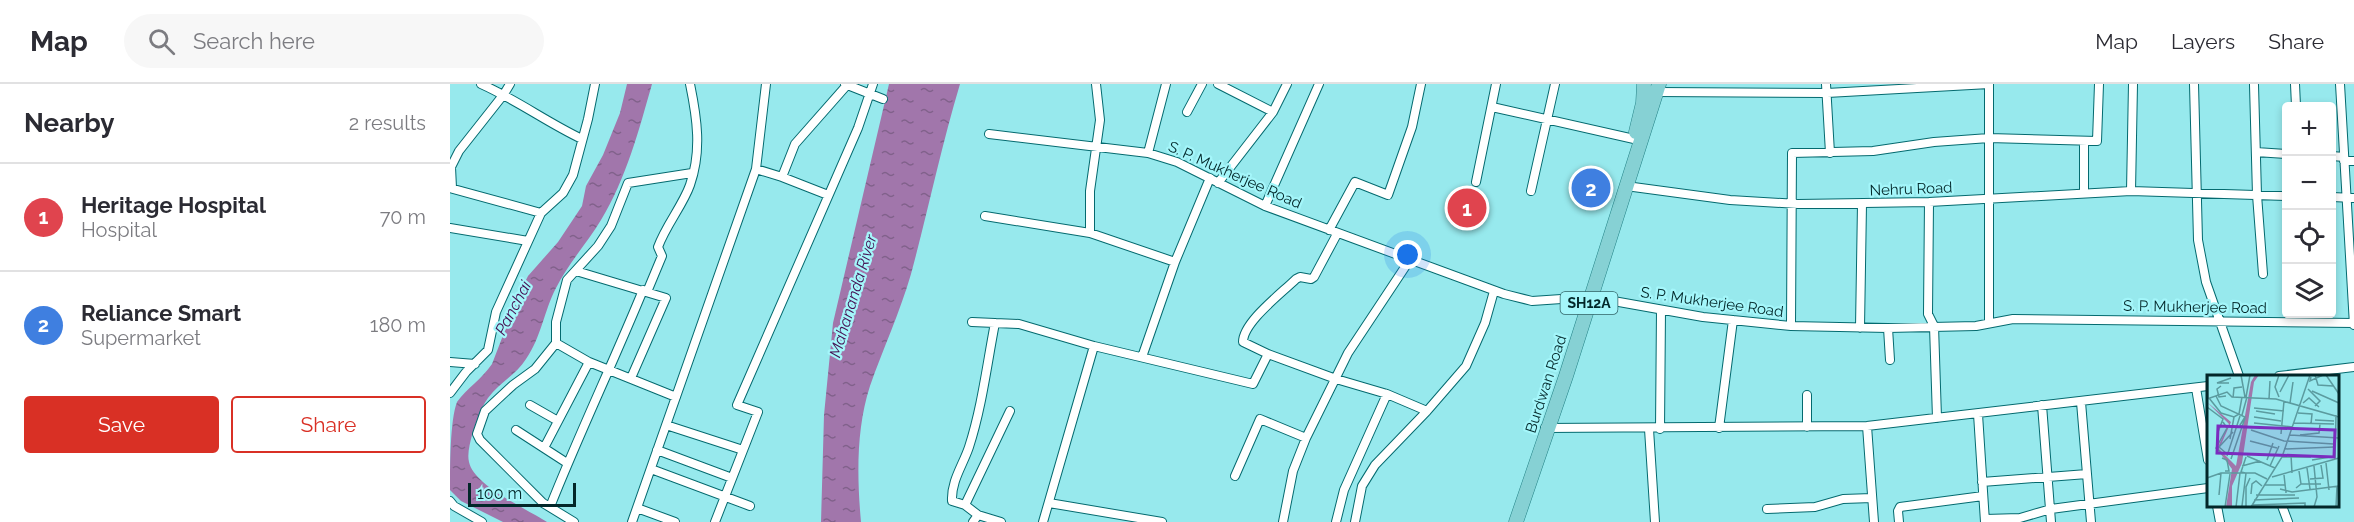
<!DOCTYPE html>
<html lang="en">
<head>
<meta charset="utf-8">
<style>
  body { margin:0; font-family:Raleway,sans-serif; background:#f7f7f7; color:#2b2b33 }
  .controls { position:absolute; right:18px; top:18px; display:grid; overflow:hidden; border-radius:6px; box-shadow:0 3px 9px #0003 }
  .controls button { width:54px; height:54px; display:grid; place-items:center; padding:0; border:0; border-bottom:2px solid #e1e1e2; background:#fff; color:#2b2b33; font:30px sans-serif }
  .scale { position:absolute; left:18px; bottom:15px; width:108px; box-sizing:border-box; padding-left:6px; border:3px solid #022729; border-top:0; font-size:16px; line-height:21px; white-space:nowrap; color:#022729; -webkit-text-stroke:4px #a4f6fa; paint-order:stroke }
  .you { position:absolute; left:958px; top:171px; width:21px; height:21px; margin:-15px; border:4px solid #fff; border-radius:50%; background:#1a73e8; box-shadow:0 0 0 9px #1a73e833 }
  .badge { display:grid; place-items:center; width:39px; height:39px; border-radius:50%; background:#d93025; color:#fff; font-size:20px; font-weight:700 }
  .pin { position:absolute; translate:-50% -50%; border:3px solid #fff; box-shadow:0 2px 6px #0006 }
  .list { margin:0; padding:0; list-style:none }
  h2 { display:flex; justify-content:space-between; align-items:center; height:78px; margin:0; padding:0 24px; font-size:26px }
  h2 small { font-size:20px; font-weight:400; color:#7c7c81 }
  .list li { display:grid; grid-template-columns:39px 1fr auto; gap:18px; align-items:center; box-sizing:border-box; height:108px; padding:0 24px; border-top:2px solid #e1e1e2 }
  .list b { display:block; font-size:22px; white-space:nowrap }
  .list p { margin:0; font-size:20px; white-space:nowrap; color:#7c7c81 }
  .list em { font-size:20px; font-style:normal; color:#7c7c81 }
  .actions { display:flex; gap:12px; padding:18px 24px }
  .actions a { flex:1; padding:14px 0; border:2px solid #d93025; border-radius:6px; text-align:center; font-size:21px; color:#d93025 }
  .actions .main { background:#d93025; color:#fff }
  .icon { flex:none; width:33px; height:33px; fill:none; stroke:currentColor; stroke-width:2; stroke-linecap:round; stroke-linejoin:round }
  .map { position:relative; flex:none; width:1904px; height:438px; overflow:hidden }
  header { display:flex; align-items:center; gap:36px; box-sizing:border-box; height:84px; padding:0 30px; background:#fff; border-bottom:2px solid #e1e1e2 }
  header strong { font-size:28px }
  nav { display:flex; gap:33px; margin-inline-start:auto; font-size:21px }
  .search { width:420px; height:54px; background:#f7f7f7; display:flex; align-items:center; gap:15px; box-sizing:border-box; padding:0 21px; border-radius:33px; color:#7c7c81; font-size:22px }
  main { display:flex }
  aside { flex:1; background:#fff }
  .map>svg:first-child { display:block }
  .water { fill:url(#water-ripples) }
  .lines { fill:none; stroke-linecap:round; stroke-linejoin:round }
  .street-casing { stroke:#046a6f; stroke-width:10 }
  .primary-casing { stroke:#238286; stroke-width:15 }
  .street { stroke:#fff; stroke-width:8 }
  .primary { stroke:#86d1d4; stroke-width:14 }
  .labels { text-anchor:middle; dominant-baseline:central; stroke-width:4.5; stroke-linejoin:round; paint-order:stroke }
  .shield { fill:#a4f6fa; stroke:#336568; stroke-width:1.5 }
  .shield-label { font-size:14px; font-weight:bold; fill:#022729 }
  .street-label { font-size:15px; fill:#022729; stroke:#a4f6fa }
  .water-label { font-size:16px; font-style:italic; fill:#450f51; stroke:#a4f6fa }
  .inset-road { fill:none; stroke:#5b9b9f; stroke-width:1.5 }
  .view { fill:#7b2cbf; fill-opacity:0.15; stroke:#7b2cbf; stroke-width:3 }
  .inset-edge { fill:none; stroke:#022729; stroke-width:3 }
</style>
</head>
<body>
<header>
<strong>Map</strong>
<div class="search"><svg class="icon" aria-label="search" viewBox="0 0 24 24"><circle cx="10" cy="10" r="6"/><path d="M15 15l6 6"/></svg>Search here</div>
<nav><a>Map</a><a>Layers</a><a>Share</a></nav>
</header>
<main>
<aside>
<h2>Nearby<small>2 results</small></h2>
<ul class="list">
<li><span class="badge" style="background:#e0444e">1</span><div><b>Heritage Hospital</b><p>Hospital</p></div><em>70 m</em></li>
<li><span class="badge" style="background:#3f7fe0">2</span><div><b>Reliance Smart</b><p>Supermarket</p></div><em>180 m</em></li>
</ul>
<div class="actions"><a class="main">Save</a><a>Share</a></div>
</aside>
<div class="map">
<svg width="1904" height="438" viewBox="0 0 1904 438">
  <defs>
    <pattern id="water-ripples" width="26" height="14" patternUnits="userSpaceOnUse" patternTransform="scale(1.5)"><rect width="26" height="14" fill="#a176ab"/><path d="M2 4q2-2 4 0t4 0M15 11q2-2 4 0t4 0" fill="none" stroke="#81618b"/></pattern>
  </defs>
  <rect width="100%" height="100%" fill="#97e9ed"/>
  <path class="water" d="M177,0H202C189,46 176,95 151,136C137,159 118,180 106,204C94,227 91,254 76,275C66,291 49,299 38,314C30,325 26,339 22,351C20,359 17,370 19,378C24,402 77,425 97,438H53L11,417L0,406C0,383 0,336 7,318C17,304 32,295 42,280L69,210L78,192L108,158L132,122L136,102L153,71L170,29Z
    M439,0H510C491,63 478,127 461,190C450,228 433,265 420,302C406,345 407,394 411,438H371L374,331L383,239Z"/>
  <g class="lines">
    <g class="street-casing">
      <path id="street" d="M31,0C67,16 98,39 132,55
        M395,0L433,15
        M768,0L823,28
        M1376,0L1380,69
        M1744,0L1748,156L1756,198L1789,292
        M1845,0L1846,22
        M1890,0L1904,241
        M1804,1L1807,111L1813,190
        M1207,8L1377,9L1539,0V239
        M1042,23L1184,55
        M737,28L752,0
        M539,50L698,69L727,78L815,122L1054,210L1082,217L1141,213L1253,233L1341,242L1438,244L1526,242L1563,235L1904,239
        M1806,68L1836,70
        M698,69L716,0
        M1882,72L1894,73
        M1894,77H1904
        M306,85L332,93L345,60L397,1
        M332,93L378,111
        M1026,98L1046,0
        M768,99L823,28L837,0
        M1176,102L1280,116L1348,120L1479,118L1681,107L1836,112
        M0,104L91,129
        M2,104L1,83L9,67L54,10L60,0
        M1081,107L1105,0
        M1681,107L1683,0
        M1634,108V57
        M1882,113L1904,114
        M1479,118L1478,230L1484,242L1487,334
        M815,122L869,0
        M535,132L640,149L725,178
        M0,144L78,157
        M879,146L905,98L938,111L962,43L971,0
        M640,149V107L650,36L646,0
        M126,187L216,214L181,294
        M197,208L212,172L208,163C216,141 233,121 240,101C252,67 247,34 240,0
        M522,238L569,240L644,262L803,300L818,270L886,295L937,310L977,327
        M1341,242L1342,69L1423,67L1484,58L1539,54L1647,57L1649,0
        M1410,244L1412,120
        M1438,244L1440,276
        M106,259L139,278L226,313
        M818,270L793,258C793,238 832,209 846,195L850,193L861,195L864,193L887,150
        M692,273L725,178L760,94
        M0,278L25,280
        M1829,292L1904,283
        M1746,304L1758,376
        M0,309L16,288L38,266L46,228L91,129L113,109L123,91L138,35L145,0
        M1357,311V343
        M1631,318L1641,438
        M80,321L108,337
        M1592,321L1601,438
        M1528,330L1535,438
        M216,341L293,366
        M1417,342L1424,438
        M1095,344L1417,342L1758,302
        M1269,344L1283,236
        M1199,345L1205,438
        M1210,345L1211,226
        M66,346L117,379
        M94,364L139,278
        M207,366L282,394
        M201,385L300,422
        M785,392L810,335L856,354
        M1532,398L1637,390
        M0,417L4,422L32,438
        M599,419L712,438
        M515,421L560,327
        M1767,422L1770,438
        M1832,422L1838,438
        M100,423C129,350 163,279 193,206
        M187,424L225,438
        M1317,425L1365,423L1393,415L1422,414
        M528,431L551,438
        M1535,435L1570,434L1601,425L1758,404
        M124,438L93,419L30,356L27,350L35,327L63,301L85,285L106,259V238L117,196L148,162L161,142L178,99L242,89
        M182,438L306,85L316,0
        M265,438L308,328L287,321L408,44L423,0
        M523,438L528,431L515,421L502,417C501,397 513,381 519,363C532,323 537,280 545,239
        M593,438L644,262
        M833,438L843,387L856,354L898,269L959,177
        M886,438L894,406L937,310
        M905,438L912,402L925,381L977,327L1016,282L1035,239L1044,207
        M1449,438L1448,427L1450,423L1533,412"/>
    </g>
    <g class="primary-casing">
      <path id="primary" d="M1186,48L1193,19L1194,0
        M1066,438L1116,292L1209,0"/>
    </g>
    <use href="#street" class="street"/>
    <use href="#primary" class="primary"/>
  </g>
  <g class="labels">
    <rect class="shield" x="1110.5" y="208" width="57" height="22" rx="4.5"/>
    <g class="shield-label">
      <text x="1139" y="219">SH12A</text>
    </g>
    <g class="street-label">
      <text transform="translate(785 91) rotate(24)">S. P. Mukherjee Road</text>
      <text transform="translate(1461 105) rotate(-2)">Nehru Road</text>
      <text transform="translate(1262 218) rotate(8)">S. P. Mukherjee Road</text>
      <text transform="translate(1745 223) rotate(1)">S. P. Mukherjee Road</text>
      <text transform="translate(1096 300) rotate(-72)">Burdwan Road</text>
    </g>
    <g class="water-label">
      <text transform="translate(403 212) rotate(-73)">Mahananda River</text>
      <text transform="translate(63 224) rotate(-62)">Panchai</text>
    </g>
  </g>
  <g transform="translate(1757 291)">
    <rect width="132" height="132" fill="#97e9ed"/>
    <path d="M48,0H52L47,7L35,88L25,111V132H19L25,94L10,74L22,49L0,27L24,47L12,74L29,91L44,7Z" fill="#a176ab"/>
    <path class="inset-road" d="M34,0L38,22M72,0L68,12L72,22M108,0L111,10L126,11M119,0L132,19M104,2L103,6L116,0M22,8H10L24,3M14,11L10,14L12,22L19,21M101,14L113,26L108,31M105,16L132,28M73,17L82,0M9,21L14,31L38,42L33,50L38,53M39,22L43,0M2,23L14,38L27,42L32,39L35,22M26,23L27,13L35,12M0,24L20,17L25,22L69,24L132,42M1,24V0M62,24L63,6M83,28L86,7M96,28L102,23L112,32M0,32L16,44L11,57M47,33L77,36M49,36L68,39M91,38L105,39L104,49M35,40L40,22M47,42L74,46M108,45L127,46M47,48L86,52M87,48L127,49M85,54H105M44,55L77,66L127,69M74,59L77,26M83,60L132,63M93,60L112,58L113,49M23,64L27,42M43,66L70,73M77,74L127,72M20,79L12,72L26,57M16,80L9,73L20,53L16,47M84,80L85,98M20,81L33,41M40,81L68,93M75,82H104M15,83L20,85L22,96H18M24,84L38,43M60,85L66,68M105,85L123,82M128,85L129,40M119,88L122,115M35,91L53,86M63,91L72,71M107,91L110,122L107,132M100,93L103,114M77,100L79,118M65,102L132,83M0,103L14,98H48L60,104M103,104L116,103L114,90M94,109H114M57,110H78M89,113L94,109L92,96M73,114L85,117L132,111M44,119L45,109L49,106L55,111M12,120L14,98M49,120H88M47,125L92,123M45,130L98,128V132M35,131L39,98L34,97L39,82M39,131V112L43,103M18,132L23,99M29,132L33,98M44,132L75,82L103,0M129,132L130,111"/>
    <path class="view" d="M11,51L128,55L127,82L10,78Z"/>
    <rect width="132" height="132" class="inset-edge"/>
  </g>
</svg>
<div class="controls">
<button>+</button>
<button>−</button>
<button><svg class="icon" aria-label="locate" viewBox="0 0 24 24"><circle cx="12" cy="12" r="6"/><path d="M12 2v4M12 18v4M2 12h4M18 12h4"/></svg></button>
<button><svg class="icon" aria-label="layers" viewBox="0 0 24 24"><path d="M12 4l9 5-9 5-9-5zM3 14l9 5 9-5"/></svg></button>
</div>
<div class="scale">100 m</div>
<div class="you"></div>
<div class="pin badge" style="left:1017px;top:124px;background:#e0444e">1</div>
<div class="pin badge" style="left:1141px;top:104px;background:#3f7fe0">2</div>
</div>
</main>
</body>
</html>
